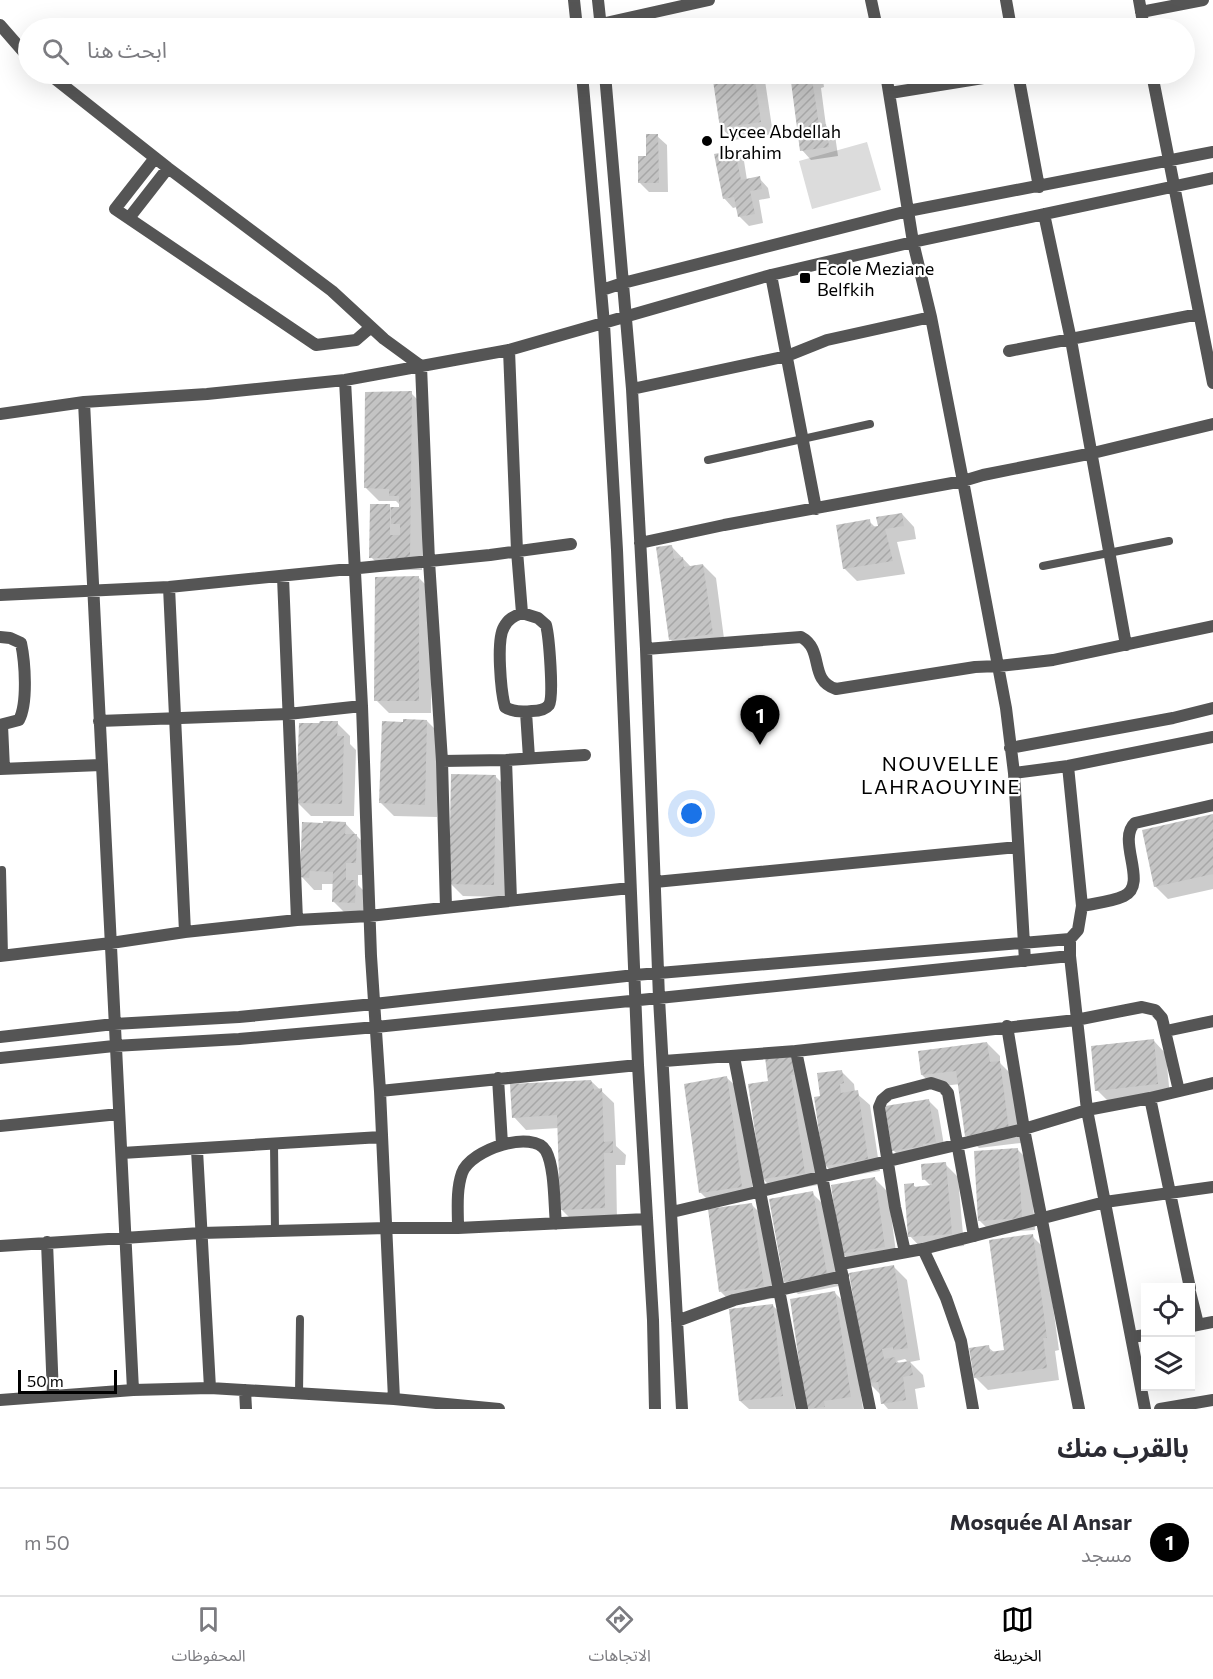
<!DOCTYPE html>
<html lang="ar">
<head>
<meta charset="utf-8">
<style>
  body { margin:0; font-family:Commissioner,"Noto Sans Arabic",sans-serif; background:#f2f2f3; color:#2b2b33; direction:rtl }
  .controls { position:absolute; right:18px; bottom:18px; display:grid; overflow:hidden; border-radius:0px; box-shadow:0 6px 24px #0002 }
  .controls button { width:54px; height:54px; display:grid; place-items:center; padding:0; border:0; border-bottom:2px solid #e1e1e2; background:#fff; color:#2b2b33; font:30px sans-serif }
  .scale { position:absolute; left:18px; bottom:15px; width:99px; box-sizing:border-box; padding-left:6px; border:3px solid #000; border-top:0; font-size:16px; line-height:21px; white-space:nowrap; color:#000; -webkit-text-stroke:4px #fff; paint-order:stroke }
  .you { position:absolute; left:692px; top:814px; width:21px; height:21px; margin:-15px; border:4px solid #fff; border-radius:50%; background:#1a73e8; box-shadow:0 0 0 9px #1a73e833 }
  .badge { display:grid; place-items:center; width:39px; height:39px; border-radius:50%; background:#000; color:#fff; font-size:20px; font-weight:700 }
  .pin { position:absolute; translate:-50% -50px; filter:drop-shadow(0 2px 3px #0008) }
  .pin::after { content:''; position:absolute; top:32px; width:21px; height:18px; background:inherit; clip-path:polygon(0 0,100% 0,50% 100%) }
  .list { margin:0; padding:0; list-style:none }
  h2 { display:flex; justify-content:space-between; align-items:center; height:78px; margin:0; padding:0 24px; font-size:26px }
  h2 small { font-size:20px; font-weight:400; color:#7c7c81 }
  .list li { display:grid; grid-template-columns:39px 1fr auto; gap:18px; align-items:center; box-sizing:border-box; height:108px; padding:0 24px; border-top:2px solid #e1e1e2 }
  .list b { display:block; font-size:22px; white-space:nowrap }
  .list p { margin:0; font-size:20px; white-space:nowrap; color:#7c7c81 }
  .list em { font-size:20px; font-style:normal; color:#7c7c81 }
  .icon { flex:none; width:33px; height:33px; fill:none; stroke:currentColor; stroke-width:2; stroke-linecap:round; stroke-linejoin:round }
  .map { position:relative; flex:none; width:1213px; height:1409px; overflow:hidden; direction:ltr }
  .search { position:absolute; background:#fff; box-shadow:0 6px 24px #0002; left:18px; right:18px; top:18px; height:66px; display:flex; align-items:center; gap:15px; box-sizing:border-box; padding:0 21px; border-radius:33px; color:#7c7c81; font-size:22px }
  .sheet { height:186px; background:#fff }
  nav { display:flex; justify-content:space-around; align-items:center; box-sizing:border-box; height:84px; border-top:2px solid #e1e1e2; background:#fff; font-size:16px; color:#7c7c81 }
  nav a { display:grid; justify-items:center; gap:3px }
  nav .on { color:#000 }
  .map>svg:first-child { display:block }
  .grass { fill:#dcdcdc }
  .shadow { fill:#0003; fill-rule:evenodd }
  .building { fill:url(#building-hatch) }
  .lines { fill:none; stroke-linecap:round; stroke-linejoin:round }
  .lane { stroke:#555; stroke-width:8 }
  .street { stroke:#555; stroke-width:12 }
  .poi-dot { fill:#000; stroke:#fff; stroke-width:2 }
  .labels { text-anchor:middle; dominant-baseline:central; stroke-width:4.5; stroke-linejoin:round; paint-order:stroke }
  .poi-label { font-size:18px; fill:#000; stroke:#fff; text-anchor:start }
  .neighbourhood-label { font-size:20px; letter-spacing:1.5px; fill:#000; stroke:#fff }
</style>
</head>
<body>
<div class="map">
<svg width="1213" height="1409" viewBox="0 0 1213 1409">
  <defs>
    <pattern id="building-hatch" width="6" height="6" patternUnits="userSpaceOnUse" patternTransform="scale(1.5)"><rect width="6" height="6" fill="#c4c4c4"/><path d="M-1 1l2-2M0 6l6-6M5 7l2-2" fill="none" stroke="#a7a7a7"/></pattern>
  </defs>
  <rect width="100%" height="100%" fill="#fff"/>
  <path class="grass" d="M867,142L881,190L812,209L799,161Z"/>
  <path class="shadow" d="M713,74H764L773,134L734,140L721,128Z
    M791,74H822L824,87L821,88L826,126L835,135L838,156L811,160L802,150Z
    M657,136L667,145L668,192H649L640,183Z
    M734,151L744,161L747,180L759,178L768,188L770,198L759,200L763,223L749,226L739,216L737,207L733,208L724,198Z
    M411,393L424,406L422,570H384L371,557L389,506L393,509H400V505L396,501H379L366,488Z
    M902,514L914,527L916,539L897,542L905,574L857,581L844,568L869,521L876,528Z
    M671,546L691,567L703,565L716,578L725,646L683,652L670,639Z
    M419,578L431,590V713H389L376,700Z
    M427,721L440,734L437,817L394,816L381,803Z
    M337,723L350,736V744L356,750L354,816H311L298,803Z
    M495,776L508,789L506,897L463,896L451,884Z
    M1213,816V889L1168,899L1155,886Z
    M345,823L369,849L368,875H358V885L368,895L367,915L346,914L333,901L334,884H322V890H314L302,877Z
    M1154,1041L1166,1054L1170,1097L1110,1103L1097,1090Z
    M987,1043L1000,1056V1063L1012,1075L1021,1143L979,1148L966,1135L960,1084L935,1087L922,1075Z
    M791,1055L803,1087L818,1185L776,1192L763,1179Z
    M841,1071L854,1084L855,1092L870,1105L880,1171L838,1178L825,1165L822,1098Z
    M727,1078L740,1090L754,1199L713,1205L700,1192Z
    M591,1081L614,1103L616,1146L626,1155L625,1165H616L617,1221L574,1222L561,1209L559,1128L526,1130L514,1117Z
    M929,1101L938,1110L945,1151L903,1160L894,1151L887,1107Z
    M1018,1150L1030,1162L1035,1230L992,1233L979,1220Z
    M945,1164L958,1177L964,1246L922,1249L910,1236L913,1185L917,1188L932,1187L924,1179Z
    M875,1179L888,1192L897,1260L855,1266L842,1253Z
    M812,1193L825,1206L839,1286L798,1294L785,1281Z
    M751,1204L764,1217L776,1298L734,1305L721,1292Z
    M1032,1236L1045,1249L1059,1350L1055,1351L1059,1380L988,1390L975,1377L988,1347L995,1353L1006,1352Z
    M894,1267L907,1280L920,1360L910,1362L923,1375L925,1387L915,1389L918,1409H888L883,1403L881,1395L869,1383ZM905,1359L908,1362L900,1364L897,1361Z
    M834,1292L847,1305L863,1409H808L791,1300Z
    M773,1306L786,1318L795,1409H749L740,1401Z"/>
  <path class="building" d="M712,74H754L761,122L720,128Z
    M790,74H814L815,78L812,79L819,125L826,124L829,147L800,151Z
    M646,134H658L659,183H638V156H646Z
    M735,150L741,180L760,176L762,189L750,191L755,214L738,217L734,197L723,199L714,154Z
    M412,391L410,558H369L370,504H390V535H400V524H391V507H399V496H389V489L364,488L365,392Z
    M902,513L904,526L885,529L893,561L843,569L836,525L870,519L871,527L878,526L876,517Z
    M672,545L674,559L683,557L684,567L703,564L713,634L669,640L656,547Z
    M419,576V701H374L375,577Z
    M403,719L427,720L425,805L379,803L382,721L403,722Z
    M320,721H338L337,736H344L342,804L296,803L299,723H319Z
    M451,774L496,775L494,885L449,884Z
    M1213,814V874L1154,887L1142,830Z
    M323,821L346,822L345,834H357L356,863H346V880H356L355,903L332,902L333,872L310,871L309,878L300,877L302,822L323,823Z
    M1154,1039L1158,1084L1095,1091L1091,1046Z
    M987,1042L990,1062L1000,1061L1009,1130L965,1136L956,1071L921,1075L918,1051Z
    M791,1053L794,1075H791L805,1173L762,1179L748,1084L768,1081L765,1057Z
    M842,1070L844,1083L840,1084L841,1093L858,1090L868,1159L824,1166L814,1097L820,1096L817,1073Z
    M727,1076L742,1187L699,1193L684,1084Z
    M591,1080L594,1090L602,1088L604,1142L613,1141V1153H604L605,1208L560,1210L557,1115L512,1118L510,1084Z
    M929,1099L936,1142L923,1144V1146L892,1151L885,1106Z
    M1018,1148L1022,1218L978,1221L974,1151Z
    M946,1162L952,1234L908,1237L904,1184L914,1183V1187L932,1185L931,1179L922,1180L921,1164Z
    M875,1177L885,1247L841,1254L831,1185Z
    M813,1191L827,1274L784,1282L769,1199Z
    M752,1203L764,1286L719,1292L708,1209Z
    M1033,1234L1047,1338H1043L1047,1368L974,1378L969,1348L989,1345L990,1352L1004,1350L989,1240Z
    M894,1265L908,1348L893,1350V1347L882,1349L884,1359L895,1357L896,1363L910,1361L913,1375L903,1377L906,1400L881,1404L878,1382L868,1383L849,1273Z
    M835,1291L851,1397L824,1401L825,1407L806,1409L790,1299Z
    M773,1304L783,1396L739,1401L729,1309Z"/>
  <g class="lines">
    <path class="lane" d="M708,460L870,424
      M1043,566L1169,541
      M2,870L4,956
      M274,1144L275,1232
      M299,1393L300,1319"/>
    <path class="street" d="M574,0L577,28
      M598,0L601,28
      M871,0L877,28
      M1006,0L1011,28
      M1139,0L1144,28
      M1141,12L1203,0
      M601,24L709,0
      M0,25L28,57
      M49,74L168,168L332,291L384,339L421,366L429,561L442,761L446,908
      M582,74L604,324L617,550L638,1065L653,1320L655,1409
      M605,74L632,389L646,649L659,998L682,1409
      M886,74L913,242L931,317L963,481L1006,708L1014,773L1025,961
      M1018,74L1039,187
      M1152,74L1213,383
      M890,93L1008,74
      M155,158L115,209L316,345L356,340L371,327
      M1044,214L1071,340L1126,645
      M129,218L168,168
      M771,275L816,509
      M602,290L623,283L908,211L1213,152
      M509,350L517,551L522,613
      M1009,351L1199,314
      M345,380L362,706L371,956L380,1091L394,1399
      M632,389L787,356L827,340L931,317
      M84,402L133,1390
      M0,414L84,402L207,394L345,380L509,350L771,275L913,242L1213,178
      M640,543L724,525L963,481L983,475L1093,453L1213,424
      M283,577L297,920
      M169,587L185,932
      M0,595L169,587L490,555L571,544
      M522,613L538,618L546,625C549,636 554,697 549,705C545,710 538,711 532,711C523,712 512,712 505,707C501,692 496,640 504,627C508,619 514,616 522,613Z
      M0,637L10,638L21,643C25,662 28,703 19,720L0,725
      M646,649L801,637C825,650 808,680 836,689L975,667L999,666L1053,660L1213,626
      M526,712L529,758
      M99,721L288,714L362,706
      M2,725L4,769
      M1010,748L1173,718L1213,708
      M506,760L511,900
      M442,761L506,760L585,755
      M0,769L101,765
      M1014,773L1068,766L1213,737
      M655,882L1018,847
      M1082,906C1096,903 1111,902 1124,896C1149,884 1116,840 1135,823L1213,805
      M1070,939V956L1087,1110L1145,1409
      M0,956L111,943L185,932L297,920L369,916L630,888
      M1007,1026L1024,1129L1079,1409
      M1166,1031L1213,1021
      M0,1037L114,1024L239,1017L374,1004L635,975L1070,939L1078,930L1082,906L1068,766
      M796,1051L870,1409
      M734,1057L802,1409
      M0,1058L114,1046L239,1039L376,1027L1070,956
      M664,1061L796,1051L1076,1020L1142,1007L1155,1010L1162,1018L1179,1091
      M498,1078L502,1144
      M380,1091L638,1065
      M1150,1098L1190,1288
      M0,1126L119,1114
      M197,1150L210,1388
      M122,1153L381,1137
      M672,1212L1024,1129L1087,1110L1150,1098L1213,1083
      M458,1228C458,1211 456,1190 462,1173C471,1149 533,1129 546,1151C555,1168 554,1205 556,1224
      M47,1242L53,1395
      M0,1246L201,1233L387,1228H458L647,1219
      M923,1249L946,1298L961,1341L973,1409
      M905,1252L895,1207L879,1107L882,1100L889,1094L931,1083L943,1087L948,1093L974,1236
      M841,1264L923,1249L1105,1202L1213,1187
      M1190,1292L1198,1324
      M677,1321L734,1300L843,1276
      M1192,1326L1213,1322
      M1131,1337L1146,1335
      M245,1390L246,1409
      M0,1400L133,1390L210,1388L394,1399L499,1409
      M1160,1409L1213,1400"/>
  </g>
  <g class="poi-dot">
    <circle cx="707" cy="141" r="6"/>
    <rect x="799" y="272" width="12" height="12" rx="3"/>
  </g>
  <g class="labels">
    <g class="poi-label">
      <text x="719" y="131">Lycee Abdellah<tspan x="719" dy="21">Ibrahim</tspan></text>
      <text x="817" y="268">Ecole Meziane<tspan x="817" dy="21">Belfkih</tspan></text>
    </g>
    <g class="neighbourhood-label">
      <text x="941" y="763">NOUVELLE<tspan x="941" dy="23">LAHRAOUYINE</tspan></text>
    </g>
  </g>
</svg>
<div class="controls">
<button><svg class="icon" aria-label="locate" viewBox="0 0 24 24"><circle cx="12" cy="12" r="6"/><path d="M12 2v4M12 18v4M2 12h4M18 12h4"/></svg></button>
<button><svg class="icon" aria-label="layers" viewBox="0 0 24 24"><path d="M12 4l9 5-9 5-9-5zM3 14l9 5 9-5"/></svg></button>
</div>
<div class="scale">50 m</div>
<div class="you"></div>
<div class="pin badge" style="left:760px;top:745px">1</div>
<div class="search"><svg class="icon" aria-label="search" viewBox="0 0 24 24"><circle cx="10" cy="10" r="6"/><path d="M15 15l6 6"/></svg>ابحث هنا</div>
</div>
<section class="sheet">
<h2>بالقرب منك<small></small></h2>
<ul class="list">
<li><span class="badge">1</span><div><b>Mosquée Al Ansar</b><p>مسجد</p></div><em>50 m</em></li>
</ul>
</section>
<nav>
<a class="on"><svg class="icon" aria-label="map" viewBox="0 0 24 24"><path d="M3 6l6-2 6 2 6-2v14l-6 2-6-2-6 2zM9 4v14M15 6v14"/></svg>الخريطة</a>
<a><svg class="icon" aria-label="directions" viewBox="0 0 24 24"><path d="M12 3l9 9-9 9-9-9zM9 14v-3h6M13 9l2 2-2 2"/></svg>الاتجاهات</a>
<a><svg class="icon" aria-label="saved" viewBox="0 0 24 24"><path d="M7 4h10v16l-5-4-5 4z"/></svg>المحفوظات</a>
</nav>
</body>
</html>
